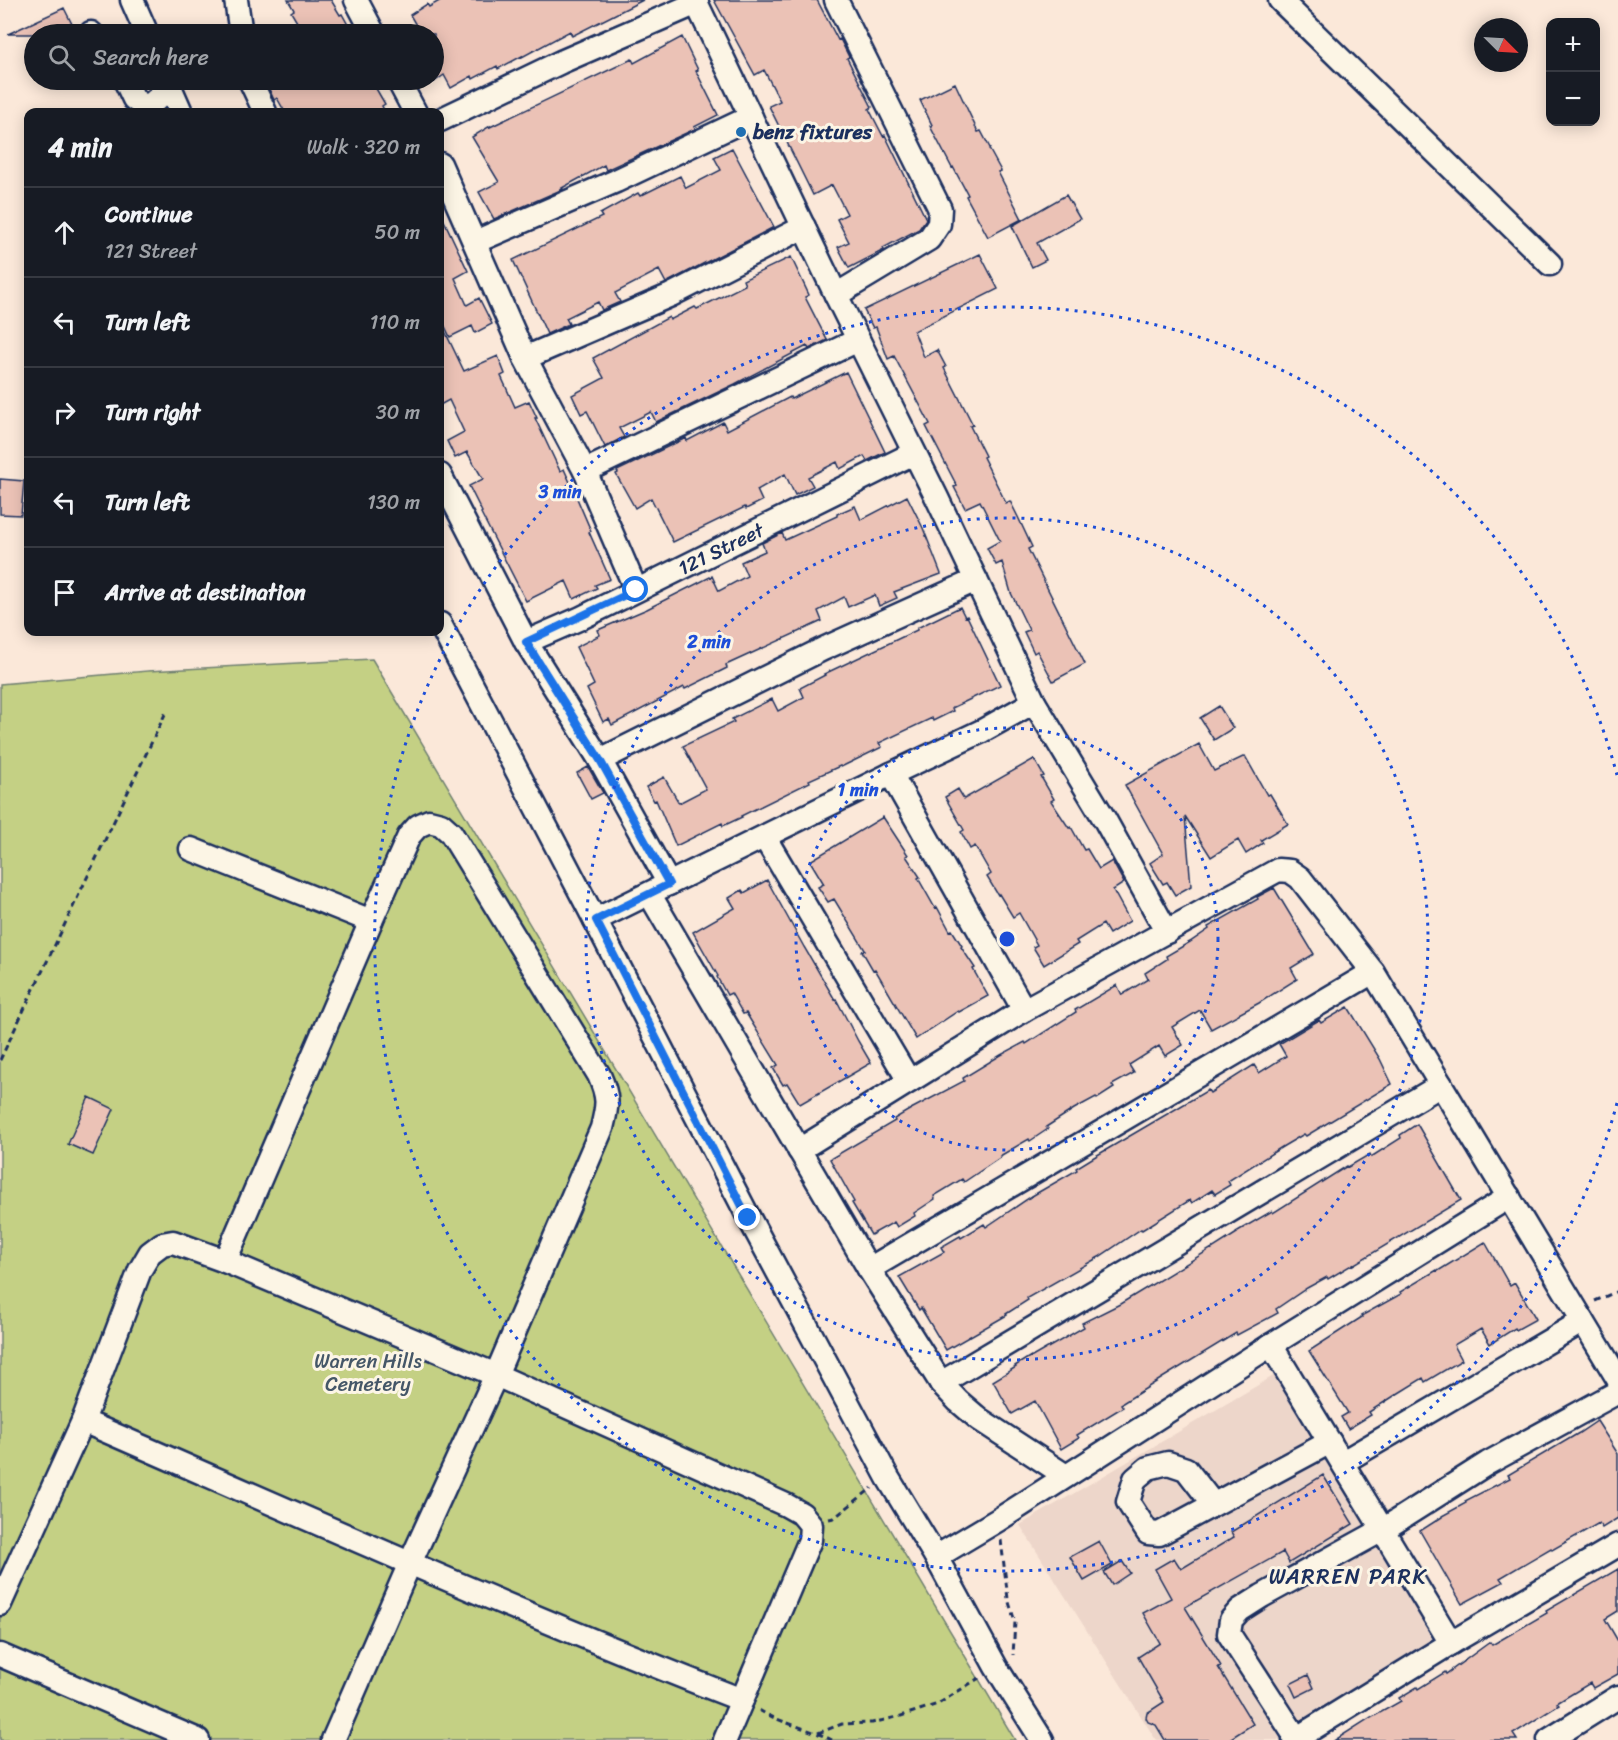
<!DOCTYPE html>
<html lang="en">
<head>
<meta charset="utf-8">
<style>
  body { margin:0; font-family:Sriracha,sans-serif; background:#20242c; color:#f1f3f6 }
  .controls { position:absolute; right:18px; top:18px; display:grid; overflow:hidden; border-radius:12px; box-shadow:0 3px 15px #0003 }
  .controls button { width:54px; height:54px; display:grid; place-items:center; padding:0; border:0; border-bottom:2px solid #363941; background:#171b24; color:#f1f3f6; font:30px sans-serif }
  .compass { position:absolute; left:1474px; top:18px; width:54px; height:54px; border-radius:50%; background:#171b24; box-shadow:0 3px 15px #0003; rotate:114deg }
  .stop { position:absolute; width:18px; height:18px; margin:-14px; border:4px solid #1a73e8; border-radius:50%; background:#fff }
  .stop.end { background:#1a73e8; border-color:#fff; box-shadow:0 2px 6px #0008 }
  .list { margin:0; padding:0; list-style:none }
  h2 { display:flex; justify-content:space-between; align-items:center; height:78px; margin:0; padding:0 24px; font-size:26px }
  h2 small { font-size:20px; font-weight:400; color:#9ea1a6 }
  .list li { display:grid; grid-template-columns:39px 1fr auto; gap:18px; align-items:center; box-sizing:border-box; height:90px; padding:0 24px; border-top:2px solid #363941 }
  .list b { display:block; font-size:22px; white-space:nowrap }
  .list p { margin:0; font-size:20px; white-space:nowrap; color:#9ea1a6 }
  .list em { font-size:20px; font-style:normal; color:#9ea1a6 }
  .icon { flex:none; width:33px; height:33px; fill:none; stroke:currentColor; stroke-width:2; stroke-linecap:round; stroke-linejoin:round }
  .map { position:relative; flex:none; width:1618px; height:1740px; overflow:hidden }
  .search { position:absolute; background:#171b24; box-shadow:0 3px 15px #0003; left:24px; top:24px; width:420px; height:66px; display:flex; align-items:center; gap:15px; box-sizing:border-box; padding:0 21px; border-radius:33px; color:#9ea1a6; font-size:22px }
  .panel { position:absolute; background:#171b24; box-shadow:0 3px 15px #0003; left:24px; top:108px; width:420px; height:528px; border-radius:12px }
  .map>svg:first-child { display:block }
  .built { fill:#edd6ca }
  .green { fill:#c4d084; stroke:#708071; stroke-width:1.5 }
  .building { fill:#ebc2b6; stroke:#1b2f5e; stroke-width:1.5 }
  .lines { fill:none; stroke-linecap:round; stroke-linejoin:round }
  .minor-casing { stroke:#1b2f5e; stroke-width:27 }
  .path { stroke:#1b2f5e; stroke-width:3; stroke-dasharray:6 4.5; stroke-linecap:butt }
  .minor { stroke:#fcf5e5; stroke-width:22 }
  .route { stroke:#1a73e8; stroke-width:8 }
  .ring { fill:none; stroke:#1d4ed8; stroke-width:3; stroke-dasharray:3 6 }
  .poi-dot { fill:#1f6fb2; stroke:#fcf5e5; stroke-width:2 }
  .labels { text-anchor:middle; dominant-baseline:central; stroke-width:6; stroke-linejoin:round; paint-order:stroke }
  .poi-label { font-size:20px; font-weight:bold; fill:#1b2f5e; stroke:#fcf5e5; text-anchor:start }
  .street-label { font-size:20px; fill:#1b2f5e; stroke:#fcf5e5 }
  .park-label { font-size:20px; fill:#455768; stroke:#fcf5e5 }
  .quarter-label { font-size:22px; letter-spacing:1.5px; fill:#1b2f5e; stroke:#fcf5e5 }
  .centre { fill:#1d4ed8; stroke:#fcf5e5; stroke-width:3 }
  .ring-label { font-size:18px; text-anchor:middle; font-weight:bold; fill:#1d4ed8; stroke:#fcf5e5; stroke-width:6; stroke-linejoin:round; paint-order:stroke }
</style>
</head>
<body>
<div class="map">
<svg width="1618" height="1740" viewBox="0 0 1618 1740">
  <rect width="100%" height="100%" fill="#fbe8d9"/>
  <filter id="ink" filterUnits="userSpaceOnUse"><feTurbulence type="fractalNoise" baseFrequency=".0167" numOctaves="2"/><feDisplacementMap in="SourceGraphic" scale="12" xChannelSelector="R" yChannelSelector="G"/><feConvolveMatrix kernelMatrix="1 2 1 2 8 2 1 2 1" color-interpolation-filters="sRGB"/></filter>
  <g filter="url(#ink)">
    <path class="built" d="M1292,1365L1461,1645L1313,1740H1156L1020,1525Z"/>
    <path class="green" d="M372,659L1015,1740H0V684L148,671Z"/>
    <path class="building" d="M288,0H331L340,15L342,14L353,34H304L291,12L294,10Z
      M441,0H643L572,36L570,31L522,57V56L498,69L497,66L473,79L472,76L451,88L444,75L434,82V34H421L410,15L427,4L429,7Z
      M714,0H817L838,40L840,39L849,57L847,58L872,107L869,109L883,136L885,135L926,219L919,229L883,248L884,250L849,268L838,247L849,242L837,219L847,214L832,185L813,195L769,106L780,101L764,70L755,75Z
      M64,8L77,34H8Z
      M682,37L698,70L696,71L718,115L694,127L695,129L645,152L606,170L604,165L562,188L563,189L494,219L479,192L499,182L472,137L490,126V127L632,59L634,63Z
      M265,80H371L385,104L382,106L385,112H285L277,98L274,100Z
      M955,83L978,132L981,131L990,148L989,149L1001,171L998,172L1022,219L988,237L966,196L968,195L953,167L952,168L930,126L932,125L920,100Z
      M732,148L774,227L666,283L659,270L615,293L620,302L602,310L598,302L566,318L569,324L547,334L513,260L602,217L600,214L638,193L640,196L680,176L686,188L721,170L714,157Z
      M1066,195L1080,219L1037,243L1046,260L1032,267L1012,226Z
      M440,212L468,271L455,278L467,305L479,298L492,324L475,333L472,326L450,337L441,318L443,317L440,308Z
      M980,254L998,289L914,331L924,357L937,350L946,367L944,368L973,425L970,426L985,456L983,457L1006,503L1010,501L1018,517L1032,547L1028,549L1085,664L1053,681L1037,651L1034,653L1024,632L1029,630L1011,593L1002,562L996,565L987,548L1000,541L980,501L965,508L954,487L957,486L926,426L930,424L894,356L888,359L876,327L873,328L864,310Z
      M791,257L809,295L805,297L827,340L809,349L807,346L735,384L656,422L651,412L619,428L624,437L605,447L587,411L581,414L572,395L604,378L593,358L669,317L670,320L695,307L697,309L745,285L743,280Z
      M440,321L464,371L498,356L505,374L501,376L515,407L529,401L537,418H535L560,471L564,469L573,489L591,531L589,532L610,579L595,585L597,588L574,599L566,581L526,601L481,513L482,512L469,486L483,479L467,452L455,458L447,441L464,432L449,400L440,405Z
      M846,372L885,452L867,461L864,456L840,469L837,462L808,477L813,486L795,495L785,474L757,490L762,501L746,509L745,507L673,542L651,498L635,508L616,474L618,473L617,471L686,438L687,441L723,422L727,430L790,397L791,399Z
      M0,479L24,481L21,515L0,514Z
      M907,496L923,528L941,574L894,592L897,598L879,606L875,595L848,607L844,597L818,611L822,621L726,665L727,668L685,689L684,687L612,725L609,719L603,722L587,689L594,685L576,647L600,635L598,630L647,609L712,576L719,591L747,576L741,562L765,551L762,543L782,533L785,540L837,516V514L855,506L861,520Z
      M960,607L965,617L967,616L1000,685L952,708L953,711L933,721L932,718L879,743L882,747L841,767L840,766L809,780L810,782L741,816L742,817L723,826L722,823L676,846L656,800L654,801L646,787L664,777L679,803L706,789L683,746L734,722L732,719L772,699L778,711L804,697L800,688L825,675L824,674L917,630V628Z
      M1219,706L1233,728L1214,740L1200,718Z
      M1199,744L1214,771L1245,756L1267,795L1270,794L1288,824L1261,840L1263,843L1246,854L1238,840L1211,857L1185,816L1191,886L1175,895L1167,882L1163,884L1150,863L1163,854L1125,785Z
      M1034,759L1044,776L1041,777L1054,799L1051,801L1069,828L1071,827L1084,850L1087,849L1099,869L1112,861L1124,883L1113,890L1130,921L1109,934L1103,924L1076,941L1078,944L1044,965L1033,947L1037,945L1019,913L1013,917L999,894L998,895L987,877L991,874L975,846L970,849L961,832L964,830L945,797L958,789L964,799Z
      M588,767L603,793L591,799L577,773Z
      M883,817L908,855L906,856L920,877L918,878L935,908L937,907L950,931L952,930L962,946L961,947L975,968L973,969L988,996L959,1012L958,1011L916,1039L875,969L873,970L862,951L865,950L834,899L828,902L818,887L824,884L810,861Z
      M767,880L804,947L835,1000L836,999L845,1016L858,1041L871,1063L800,1104L787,1083L783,1085L773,1068L778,1065L746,1013L743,1014L731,993L727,995L717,977L718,976L693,932L735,908L729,898L742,890L744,893Z
      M1274,888L1314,954L1291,968L1297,979L1259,1003L1211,1029L1200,1010L1172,1027L1183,1045L1165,1056L1159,1046L1129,1065L1134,1073L1112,1085L1114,1088L1097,1099L1096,1097L1074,1109L1046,1127L1048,1129L1030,1141L1029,1139L1000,1156L1001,1157L964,1182L962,1179L934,1196L935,1199L914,1213L915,1216L897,1227L894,1222L871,1235L852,1203L854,1202L830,1159L895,1121L894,1119L911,1109L964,1081L963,1078L1001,1055L1025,1042L1026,1044L1076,1012L1075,1010L1117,985L1122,995L1148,979L1145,973L1167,959L1166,956L1190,942L1209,929L1208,927L1258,899L1257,897Z
      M1348,1007L1380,1059L1392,1084L1306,1136L1304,1134L1282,1147L1228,1181L1230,1185L1215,1194L1212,1190L1192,1203L1190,1200L1142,1230L1141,1229L1099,1257L1027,1298L1028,1300L1006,1314L1007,1315L946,1350L921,1308L919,1310L899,1277L944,1252L941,1247L960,1236L961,1238L984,1224L986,1227L1032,1196L1077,1170L1076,1168L1094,1157L1208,1090L1210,1093L1254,1065L1259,1073L1286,1056L1279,1044L1319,1020L1321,1023Z
      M89,1097L114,1109L93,1155L68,1144Z
      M1417,1124L1461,1200L1353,1265V1264L1328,1279L1327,1277L1307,1288L1276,1309L1278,1313L1237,1335L1236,1333L1164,1377L1121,1404L1123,1407L1077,1435L1079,1438L1061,1449L1035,1401L1012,1414L993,1381L1016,1367L1015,1366L1031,1356L1032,1357L1084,1327L1082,1323L1120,1304L1212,1248V1249L1237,1233L1236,1232L1272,1211L1273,1213L1347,1166L1348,1167L1370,1154L1371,1157L1401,1138L1400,1135Z
      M1485,1242L1510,1286L1515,1283L1536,1319L1516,1330L1515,1328L1490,1344L1481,1329L1454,1345L1462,1360L1425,1382L1423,1378L1394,1396L1369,1412L1371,1415L1348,1429L1341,1417L1348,1413L1309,1351L1362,1317L1361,1316L1401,1294L1400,1292L1437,1270L1438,1271Z
      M1597,1421L1618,1454V1518L1602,1528L1599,1523L1552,1550L1551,1548L1500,1578L1503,1582L1462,1604L1420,1531L1442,1517V1516L1466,1503L1465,1501L1510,1478L1508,1475L1579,1433Z
      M1323,1475L1353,1524L1289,1563L1283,1552L1185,1607L1221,1666L1218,1667L1253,1724L1228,1740H1165L1156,1725L1148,1722L1146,1718L1147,1713L1164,1702L1138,1657L1160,1643L1143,1613L1171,1598L1155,1569L1174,1558L1181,1569L1234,1537L1231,1532Z
      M1099,1541L1112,1565L1084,1581L1070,1557Z
      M1122,1561L1130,1573L1112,1585L1104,1572Z
      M1618,1569V1611L1605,1619L1618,1641V1674L1593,1688L1590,1683L1557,1703L1559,1705L1513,1734L1517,1740H1335L1371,1717V1718L1401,1701L1399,1698L1417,1687L1418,1689L1445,1672L1446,1674L1490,1642L1492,1645L1516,1631L1547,1613L1546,1611Z
      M1308,1675L1314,1688L1296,1697L1290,1684Z"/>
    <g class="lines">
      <g class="minor-casing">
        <g id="minor">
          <path d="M132,0L147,34"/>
          <path d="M236,0L241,34"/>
          <path d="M356,0L374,34"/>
          <path d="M695,0L836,295"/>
          <path d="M836,0L940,209L939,224L929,239L836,295L937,498L1034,702L1105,820L1167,932"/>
          <path d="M1280,0L1550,264"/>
          <path d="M91,33L92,34"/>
          <path d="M125,80L134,99L147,108L158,98L169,83"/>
          <path d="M167,80L181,112"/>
          <path d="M250,80L265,112"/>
          <path d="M398,80L415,112"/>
          <path d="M440,120L561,62L697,3"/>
          <path d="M440,164L525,358L585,471L636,590"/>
          <path d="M475,242L616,181L751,117"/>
          <path d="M525,358L671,295L804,227"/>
          <path d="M585,471L858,340"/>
          <path d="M440,475L526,642L600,760L669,884"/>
          <path d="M440,624L595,920L749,1218L888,1478L936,1557L996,1667L1042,1740"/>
          <path id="s1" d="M526,642L581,618L914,453"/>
          <path d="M600,760L823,649L976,580"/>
          <path d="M891,774L1024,1010"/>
          <path d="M765,838L909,1081"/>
          <path d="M191,849L371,921"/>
          <path d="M650,895L869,1269"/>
          <path d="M595,920L891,774L982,731L1034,702"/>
          <path d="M799,1150L1024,1010L1278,870L1290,871L1300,878L1373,972L1618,1379"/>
          <path d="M225,1261L371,921L409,836L418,826L429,821L441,824L451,833L599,1075C609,1098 608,1104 602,1128L496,1375L410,1563L333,1740"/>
          <path d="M1271,1345L1451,1643"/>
          <path d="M941,1383L1441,1085"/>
          <path d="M83,1421C302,1516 520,1614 742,1700"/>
          <path d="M1343,1462L1583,1321"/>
          <path d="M1066,1476L979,1419L958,1401L941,1383L869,1269L1373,972"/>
          <path d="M1213,1504L1186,1469L1168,1463L1148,1468L1135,1479L1128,1502L1148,1533L1159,1534L1330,1442"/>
          <path d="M936,1557L998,1520L1271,1345L1509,1197"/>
          <path d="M0,1604L83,1421L140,1270L150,1253L162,1244L173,1242L225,1261L496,1375L786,1505L802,1514L811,1525L810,1540L725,1740"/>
          <path d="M0,1655L198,1740"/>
          <path d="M1297,1739L1229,1634L1231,1620L1240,1610L1262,1596L1384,1529L1488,1463L1618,1392"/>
          <path d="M1294,1740L1451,1643L1618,1545"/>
          <path d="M1549,1740L1618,1697"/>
        </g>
      </g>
      <path class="path" d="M0,1060L167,710
        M1595,1301L1618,1291
        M829,1519L834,1518L872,1488
        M1001,1540L1008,1599L1015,1622L1013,1655
        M759,1710C782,1724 809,1728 832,1740
        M818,1733L842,1724L872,1723L901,1716L938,1704L979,1678"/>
      <use href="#minor" class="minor"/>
    </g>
  </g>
  <g class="lines" filter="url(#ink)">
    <path class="route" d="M636,590L526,642L600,760L669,884L596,920L748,1218"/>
  </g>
  <g class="ring">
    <circle cx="1007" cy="939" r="211"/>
    <circle cx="1007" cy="939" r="421"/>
    <path d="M1617 1103A632 632 0 1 1 1617 775"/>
  </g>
  <circle class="poi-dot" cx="741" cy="132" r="6"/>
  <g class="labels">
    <g class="poi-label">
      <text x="753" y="132">benz fixtures</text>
    </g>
    <g class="street-label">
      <text stroke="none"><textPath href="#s1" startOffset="216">121 Street</textPath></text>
    </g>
    <g class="park-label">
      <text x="368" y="1361">Warren Hills<tspan x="368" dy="23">Cemetery</tspan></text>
    </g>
    <g class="quarter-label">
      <text x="1348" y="1576">WARREN PARK</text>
    </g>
  </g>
  <circle cx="1007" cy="939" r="9" class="centre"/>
  <g class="ring-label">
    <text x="560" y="498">3 min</text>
    <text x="709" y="648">2 min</text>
    <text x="858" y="796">1 min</text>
  </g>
</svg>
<div class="controls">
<button>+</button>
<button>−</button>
</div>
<svg class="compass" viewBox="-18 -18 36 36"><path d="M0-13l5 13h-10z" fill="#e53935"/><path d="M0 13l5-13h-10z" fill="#9ea1a6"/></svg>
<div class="stop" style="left:636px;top:590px"></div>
<div class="stop end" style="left:748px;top:1218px"></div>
<div class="search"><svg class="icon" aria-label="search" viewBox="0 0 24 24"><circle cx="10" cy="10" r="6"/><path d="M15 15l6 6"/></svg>Search here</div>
<section class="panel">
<h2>4 min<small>Walk · 320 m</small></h2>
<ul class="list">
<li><svg class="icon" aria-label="ahead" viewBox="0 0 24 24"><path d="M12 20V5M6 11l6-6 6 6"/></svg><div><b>Continue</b><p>121 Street</p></div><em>50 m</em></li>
<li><svg class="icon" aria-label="left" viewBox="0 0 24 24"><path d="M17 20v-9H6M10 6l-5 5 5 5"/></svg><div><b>Turn left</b></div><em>110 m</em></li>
<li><svg class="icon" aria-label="right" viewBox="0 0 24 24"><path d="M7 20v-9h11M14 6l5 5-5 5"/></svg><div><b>Turn right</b></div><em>30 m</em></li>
<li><svg class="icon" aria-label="left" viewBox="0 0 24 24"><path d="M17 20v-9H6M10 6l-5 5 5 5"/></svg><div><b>Turn left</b></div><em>130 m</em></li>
<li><svg class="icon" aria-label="arrive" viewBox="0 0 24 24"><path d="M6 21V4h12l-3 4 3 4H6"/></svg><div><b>Arrive at destination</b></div></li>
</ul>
</section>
</div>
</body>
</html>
